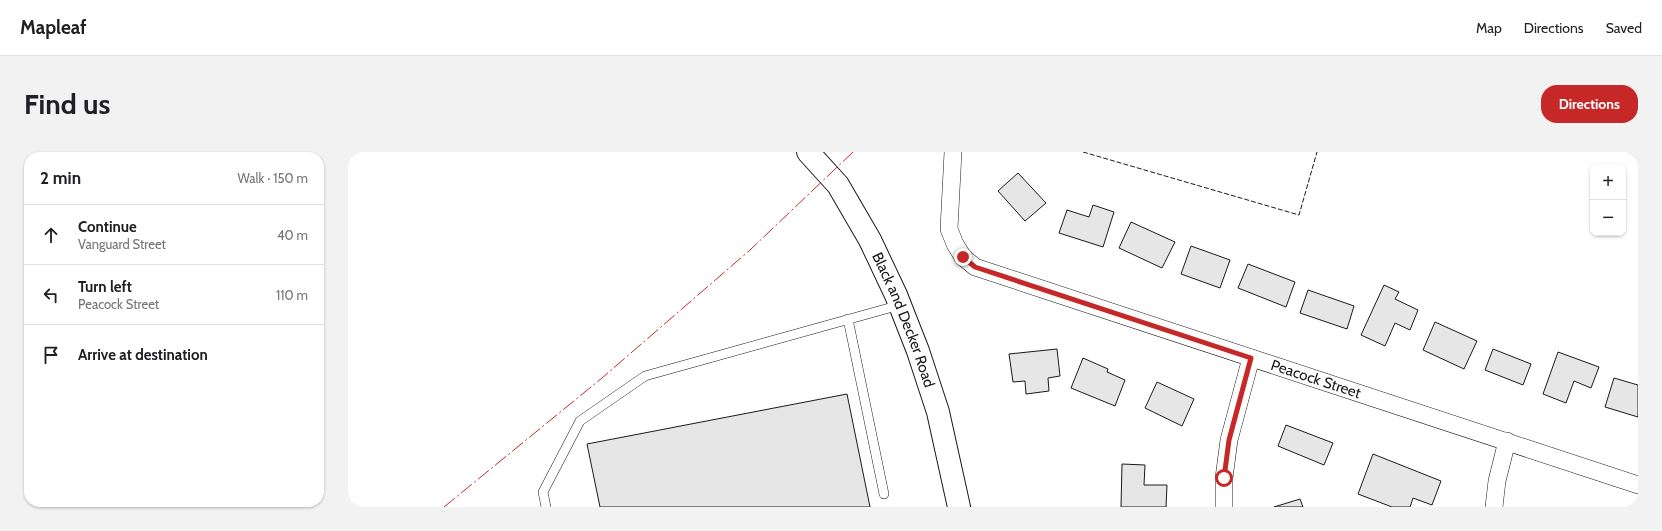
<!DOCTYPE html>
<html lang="en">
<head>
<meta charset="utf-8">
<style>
  body { margin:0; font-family:Cabin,sans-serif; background:#f2f2f2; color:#202124 }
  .controls { position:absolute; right:12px; top:12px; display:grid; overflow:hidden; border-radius:8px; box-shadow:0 1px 3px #0004 }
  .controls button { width:36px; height:36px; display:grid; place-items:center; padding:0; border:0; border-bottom:1px solid #e0e0e0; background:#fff; color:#202124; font:20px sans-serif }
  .stop { position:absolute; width:12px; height:12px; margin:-9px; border:3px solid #c62828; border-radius:50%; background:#fff }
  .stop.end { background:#c62828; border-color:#fff; box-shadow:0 1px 4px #0008 }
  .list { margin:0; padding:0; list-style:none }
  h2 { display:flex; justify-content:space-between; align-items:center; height:52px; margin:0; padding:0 16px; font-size:17px }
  h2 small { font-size:13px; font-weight:400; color:#757577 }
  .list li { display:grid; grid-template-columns:26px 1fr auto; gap:12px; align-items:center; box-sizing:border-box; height:60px; padding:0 16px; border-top:1px solid #e0e0e0 }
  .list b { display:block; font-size:15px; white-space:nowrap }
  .list p { margin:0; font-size:13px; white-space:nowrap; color:#757577 }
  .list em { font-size:13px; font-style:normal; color:#757577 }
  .icon { flex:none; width:22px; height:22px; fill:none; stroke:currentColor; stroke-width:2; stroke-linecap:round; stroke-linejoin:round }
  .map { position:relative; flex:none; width:1290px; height:355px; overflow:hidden; border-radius:16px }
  header { display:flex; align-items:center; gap:24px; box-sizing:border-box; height:56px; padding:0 20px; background:#fff; border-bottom:1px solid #e0e0e0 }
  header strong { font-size:19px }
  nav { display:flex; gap:22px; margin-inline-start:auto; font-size:14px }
  .intro { display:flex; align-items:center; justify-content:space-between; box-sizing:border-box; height:96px; padding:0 24px }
  h1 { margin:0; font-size:28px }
  .button { padding:10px 18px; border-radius:16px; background:#c62828; color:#fff; font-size:14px; font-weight:700 }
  main { display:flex; gap:24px; padding:0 24px }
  aside { flex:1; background:#fff; border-radius:16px; box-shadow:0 1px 3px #0004 }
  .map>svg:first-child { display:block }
  .building { fill:#e6e6e6; stroke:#1a1a1a }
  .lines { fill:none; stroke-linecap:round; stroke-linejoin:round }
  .lane-casing { stroke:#1a1a1a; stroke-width:10 }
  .street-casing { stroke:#1a1a1a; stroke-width:18 }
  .secondary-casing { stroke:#1a1a1a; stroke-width:24 }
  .lane { stroke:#fff; stroke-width:9 }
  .street { stroke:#fff; stroke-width:17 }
  .secondary { stroke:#fff; stroke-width:22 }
  .fence { stroke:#1a1a1a; stroke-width:1; stroke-dasharray:5 2; stroke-linecap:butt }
  .power { stroke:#c62828; stroke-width:1; stroke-dasharray:14 3 2 3; stroke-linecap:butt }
  .route { stroke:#c62828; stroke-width:5 }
  .labels { text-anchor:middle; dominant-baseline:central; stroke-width:3; stroke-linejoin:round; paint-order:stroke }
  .street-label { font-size:15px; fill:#1a1a1a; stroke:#fff }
</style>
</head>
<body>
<header>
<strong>Mapleaf</strong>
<nav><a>Map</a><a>Directions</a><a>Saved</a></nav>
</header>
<div class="intro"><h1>Find us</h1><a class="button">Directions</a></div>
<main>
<aside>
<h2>2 min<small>Walk · 150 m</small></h2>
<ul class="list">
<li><svg class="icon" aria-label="ahead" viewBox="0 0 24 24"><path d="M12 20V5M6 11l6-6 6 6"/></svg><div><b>Continue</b><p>Vanguard Street</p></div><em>40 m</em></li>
<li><svg class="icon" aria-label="left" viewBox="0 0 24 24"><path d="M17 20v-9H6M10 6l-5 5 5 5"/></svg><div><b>Turn left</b><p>Peacock Street</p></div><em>110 m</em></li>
<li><svg class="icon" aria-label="arrive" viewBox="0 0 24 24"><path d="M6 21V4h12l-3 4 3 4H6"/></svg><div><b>Arrive at destination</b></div></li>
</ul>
</aside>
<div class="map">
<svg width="1290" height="355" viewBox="0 0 1290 355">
  <rect width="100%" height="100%" fill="#fff"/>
  <path class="building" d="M670,21L698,51L677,69L650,39Z
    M745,53L766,60L755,95L711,81L719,58L741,65Z
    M783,70L827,90L814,116L771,96Z
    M843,94L882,108L872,136L833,122Z
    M900,112L947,130L938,155L890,136Z
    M1036,133L1051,140L1047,147L1070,158L1062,178L1047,171L1037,194L1013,183Z
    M960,138L1006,154L999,177L952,161Z
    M1087,170L1129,189L1116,217L1075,198Z
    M709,197L712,224L700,226L701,239L678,242L677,229L665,230L661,202Z
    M1145,197L1183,212L1175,233L1137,218Z
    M1210,200L1251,215L1243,236L1226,229L1218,251L1195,242Z
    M735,206L760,217L759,220L777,228L767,254L723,236Z
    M1266,226L1290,233V265L1257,255Z
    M809,230L846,247L834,274L797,256Z
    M499,242L522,355H252L239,292Z
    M938,273L985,291L976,313L930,294Z
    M1025,302L1093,329L1084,353L1065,346L1062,355H1044L1010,342Z
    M774,312L797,313L796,333H819L818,355H773Z
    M952,347L955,355H926Z"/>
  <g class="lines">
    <g class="lane-casing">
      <path id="lane" d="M500,167L536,342
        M198,355L195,340L232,269L297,224L552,153"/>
    </g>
    <g class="street-casing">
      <g id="street">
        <path id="s1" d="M605,0L601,77L607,92L615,105L627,115L1290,333"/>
        <path d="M876,355V326L881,288L903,206"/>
        <path d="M1146,355L1149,329L1159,289"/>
      </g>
    </g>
    <g class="secondary-casing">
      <g id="secondary">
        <path id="s2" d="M460,0L490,33L522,88L548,143L570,199L590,260L611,355"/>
      </g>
    </g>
    <use href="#lane" class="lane"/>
    <use href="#street" class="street"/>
    <use href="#secondary" class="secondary"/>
    <path class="fence" d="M735,0L951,63L969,0"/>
    <path class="power" d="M96,355L254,226L402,98L505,0"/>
  </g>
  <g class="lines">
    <path class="route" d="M615,105L627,115L903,206L881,288L876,326"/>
  </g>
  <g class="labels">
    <g class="street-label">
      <text stroke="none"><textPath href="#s2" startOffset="195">Black and Decker Road</textPath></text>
      <text stroke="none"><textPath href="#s1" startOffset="483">Peacock Street</textPath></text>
    </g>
  </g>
</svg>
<div class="controls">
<button>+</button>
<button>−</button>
</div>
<div class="stop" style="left:876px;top:326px"></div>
<div class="stop end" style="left:615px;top:105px"></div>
</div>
</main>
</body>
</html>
